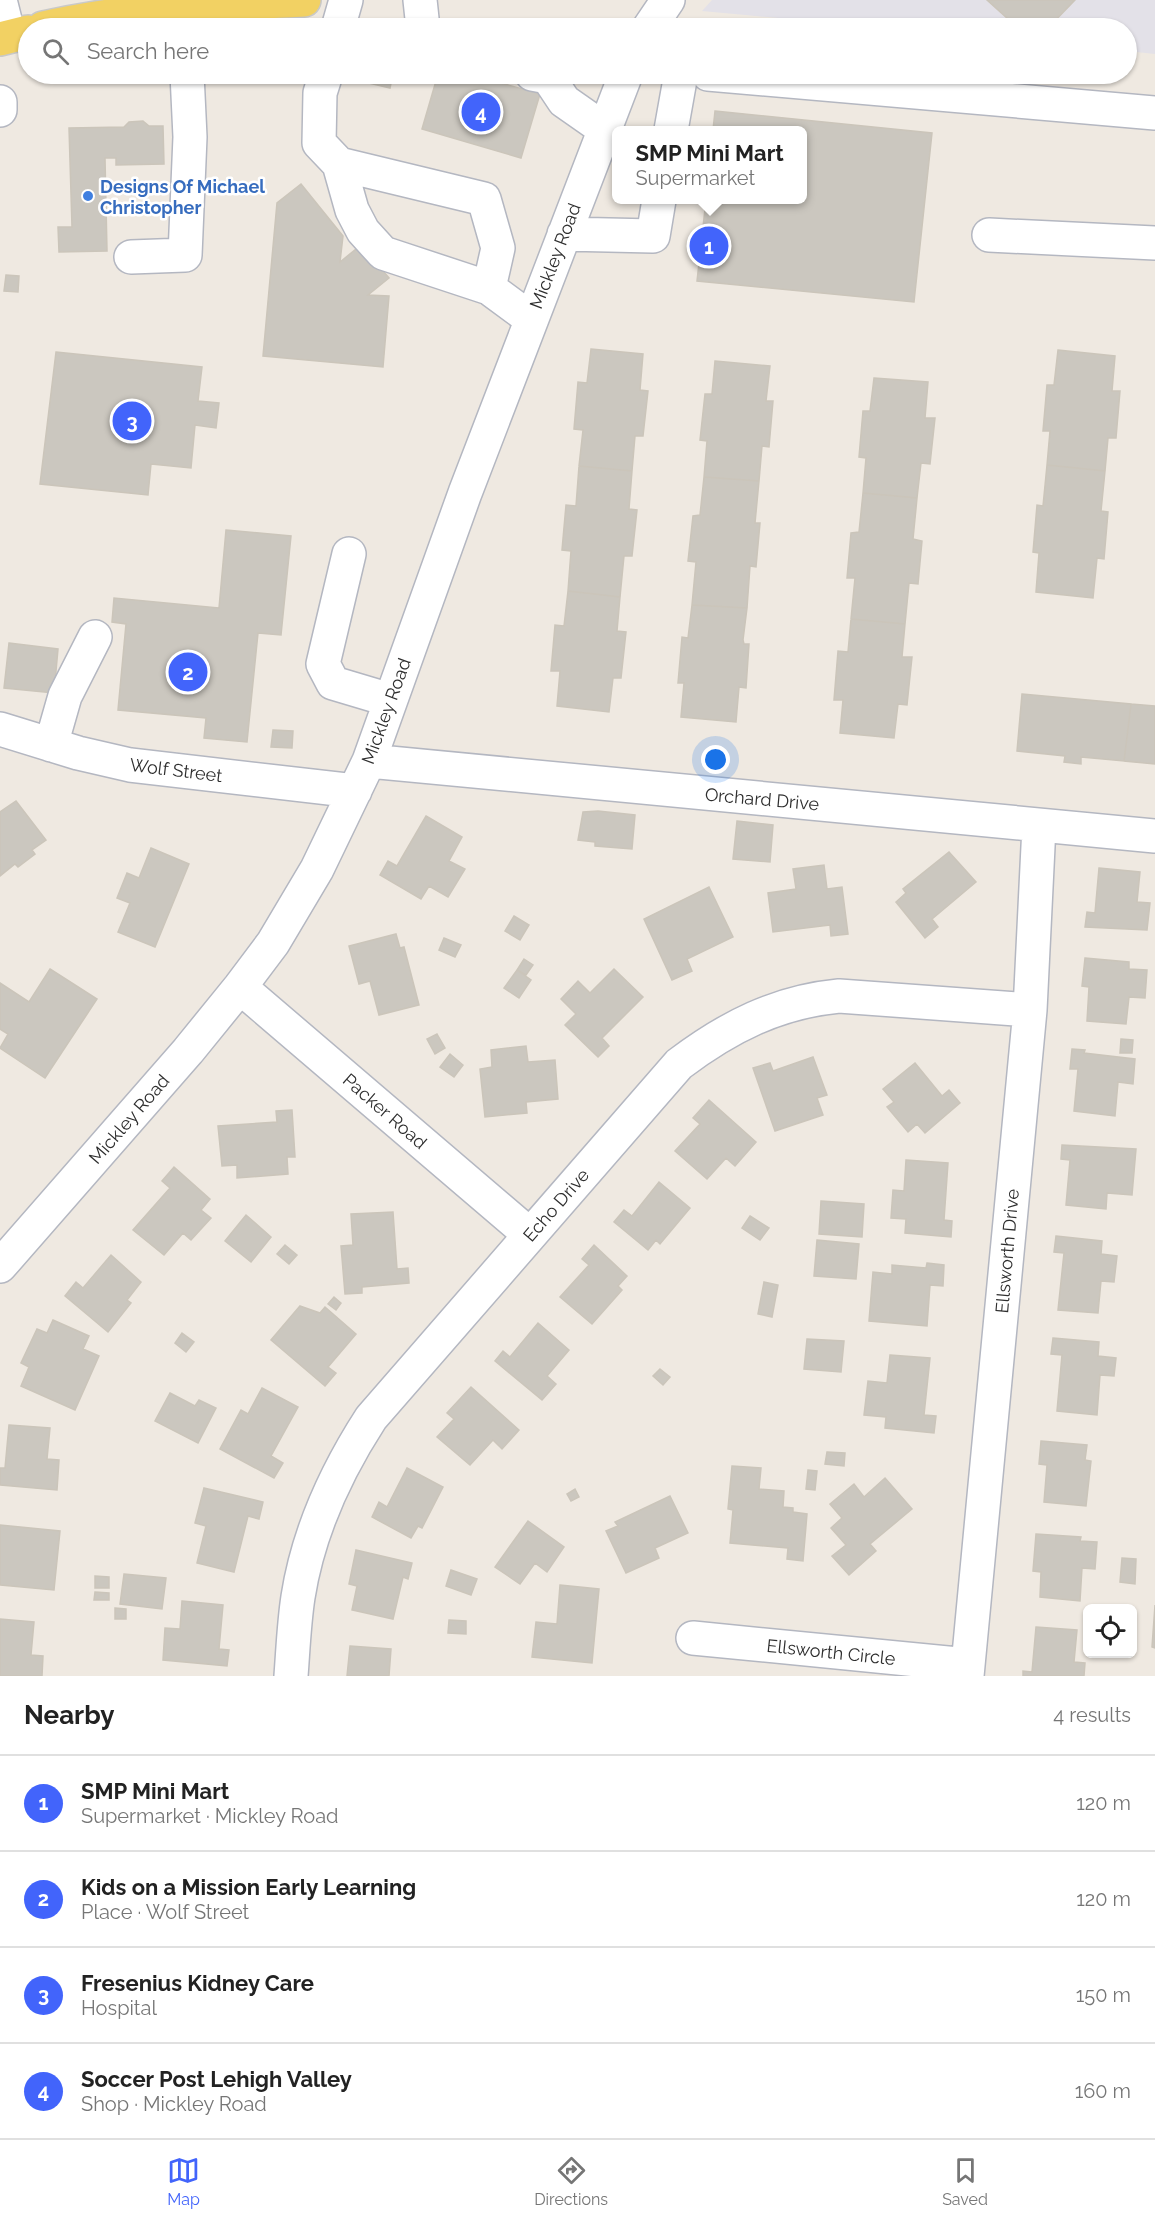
<!DOCTYPE html>
<html lang="en">
<head>
<meta charset="utf-8">
<style>
  body { margin:0; font-family:Raleway,sans-serif; background:#f6f6f6; color:#222 }
  .controls { position:absolute; right:18px; bottom:18px; display:grid; overflow:hidden; border-radius:9px; box-shadow:0 2px 4px #0004 }
  .controls button { width:54px; height:54px; display:grid; place-items:center; padding:0; border:0; border-bottom:2px solid #e0e0e0; background:#fff; color:#222; font:30px sans-serif }
  .you { position:absolute; left:716px; top:760px; width:21px; height:21px; margin:-15px; border:4px solid #fff; border-radius:50%; background:#1a73e8; box-shadow:0 0 0 9px #1a73e833 }
  .badge { display:grid; place-items:center; width:39px; height:39px; border-radius:50%; background:#4264fb; color:#fff; font-size:20px; font-weight:700 }
  .pin { position:absolute; translate:-50% -50%; border:3px solid #fff; box-shadow:0 2px 6px #0006 }
  .popup { position:absolute; left:612px; top:126px; width:195px; height:78px; box-sizing:border-box; display:grid; place-content:center; border-radius:9px; background:#fff; filter:drop-shadow(0 2px 4px #0005); font-size:20px; white-space:nowrap; color:#767676 }
  .popup b { font-size:22px; color:#222 }
  .popup::after { content:''; position:absolute; left:50%; top:100%; margin-left:-12px; border:12px solid transparent; border-top-color:#fff }
  .list { margin:0; padding:0; list-style:none }
  h2 { display:flex; justify-content:space-between; align-items:center; height:78px; margin:0; padding:0 24px; font-size:26px }
  h2 small { font-size:20px; font-weight:400; color:#767676 }
  .list li { display:grid; grid-template-columns:39px 1fr auto; gap:18px; align-items:center; box-sizing:border-box; height:96px; padding:0 24px; border-top:2px solid #e0e0e0 }
  .list b { display:block; font-size:22px; white-space:nowrap }
  .list p { margin:0; font-size:20px; white-space:nowrap; color:#767676 }
  .list em { font-size:20px; font-style:normal; color:#767676 }
  .icon { flex:none; width:33px; height:33px; fill:none; stroke:currentColor; stroke-width:2; stroke-linecap:round; stroke-linejoin:round }
  .map { position:relative; flex:none; width:1155px; height:1676px; overflow:hidden }
  .search { position:absolute; background:#fff; box-shadow:0 2px 4px #0004; left:18px; right:18px; top:18px; height:66px; display:flex; align-items:center; gap:15px; box-sizing:border-box; padding:0 21px; border-radius:33px; color:#767676; font-size:22px }
  .sheet { height:462px; background:#fff }
  nav { display:flex; justify-content:space-around; align-items:center; box-sizing:border-box; height:84px; border-top:2px solid #e0e0e0; background:#fff; font-size:16px; color:#767676 }
  nav a { display:grid; justify-items:center; gap:3px }
  nav .on { color:#4264fb }
  .map>svg:first-child { display:block }
  .industrial { fill:#e3e1e8 }
  .building { fill:#cbc7bf; stroke:#cbc5ba; stroke-width:1.5 }
  .lines { fill:none; stroke-linecap:round; stroke-linejoin:round }
  .minor-casing { stroke:#b4b7c1; stroke-width:36 }
  .major-casing { stroke:#c9c9c9; stroke-width:36 }
  .minor { stroke:#fff; stroke-width:33 }
  .major { stroke:#f2d163; stroke-width:33 }
  .shop-dot { fill:#3f7fe0; stroke:#fff; stroke-width:2 }
  .labels { text-anchor:middle; dominant-baseline:central; stroke-width:5; stroke-linejoin:round; paint-order:stroke }
  .shop-label { font-size:18px; font-weight:bold; fill:#366cbe; stroke:#fff; text-anchor:start }
  .street-label { font-size:18px; fill:#2e2e2e; stroke:#fff }
</style>
</head>
<body>
<div class="map">
<svg width="1155" height="1676" viewBox="0 0 1155 1676">
  <rect width="100%" height="100%" fill="#efe9e1"/>
  <path class="industrial" d="M712,0H1155V54L1127,51L1126,28H889L702,11Z"/>
  <path class="building" d="M987,0H1075L1048,28H1018Z
    M357,74H393L390,88L356,80Z
    M438,74H469L540,94L521,158L422,129Z
    M715,111L932,133L914,302L697,281L706,200H802V130H713Z
    M143,121L149,126H163L164,164L116,165V158H105L107,251L59,252L58,227H72L69,128L124,127L129,122Z
    M301,184L343,236L340,262L361,245L389,278L368,295L389,296L383,367L263,356L277,203Z
    M6,275L19,276L18,292L4,291Z
    M591,349L643,354L640,390L648,391L643,436H635L632,471L579,466L583,430L574,429L578,382L587,383Z
    M1058,350L1115,356L1112,391H1120L1116,438H1108L1105,471L1047,465L1050,431H1043L1047,385H1054Z
    M56,352L202,367L198,401L219,403L216,428L195,425L191,468L151,464L148,495L40,484Z
    M715,361L770,366L766,401H773L769,447L762,446L759,481L704,477L707,441L700,440L705,394H712Z
    M874,378L928,382L925,418H935L930,464L921,463L917,498L863,493L866,458L859,457L863,411H870Z
    M1047,465L1105,471L1101,511L1108,512L1104,559L1097,558L1093,598L1036,592L1039,553L1033,552L1037,505L1043,506Z
    M579,466L632,471L629,509L637,510L632,556H624L620,597L568,591L571,551L562,550L566,505L576,506Z
    M704,477L759,481L755,523H760L756,567L750,566L747,608L692,605L696,562L688,561L693,516L700,515Z
    M863,493L917,498L913,539L922,541L918,584L909,583L905,624L851,619L855,578H847L851,533L859,532Z
    M226,530L291,536L281,635L258,633L247,742L204,738L206,718L118,710L126,624L112,622L114,598L219,608Z
    M568,591L620,597L617,631L626,632L621,678H613L609,712L557,706L560,671H551L555,625L564,626Z
    M692,605L747,608L743,640L744,644H749L746,688L739,687L736,722L681,717L684,683H678L682,637L688,638Z
    M851,619L905,624L902,657H912L907,705L898,704L894,738L840,733L843,700H834L838,651L848,652Z
    M9,643L58,649L54,693L4,688Z
    M1022,694L1131,704L1124,761L1081,757V764L1064,762L1065,756L1017,751Z
    M1131,704L1155,706V764L1124,761Z
    M273,730L293,731L292,748L271,747Z
    M16,801L46,840L32,850L35,854L18,867L15,864L0,876V812Z
    M598,811L635,815L632,849L595,846V842L578,840L583,812Z
    M426,816L462,837L449,861L465,869L448,897L429,886L421,899L380,875L388,861L397,866Z
    M737,821L773,825L770,862L733,859Z
    M151,848L189,864L155,947L118,932L130,903L117,898L127,873L139,878Z
    M949,852L976,882L932,919L938,927L925,938L896,902L906,893L903,889Z
    M824,865L827,889L842,887L848,934L831,936L830,925L773,932L768,893L796,889L793,869Z
    M1099,868L1140,872L1137,902L1150,903L1147,930L1085,927L1087,912L1095,913Z
    M709,887L733,937L687,959L692,971L672,980L644,919Z
    M514,916L529,925L520,940L505,931Z
    M396,934L400,948L404,947L419,1005L379,1015L370,981L359,984L349,946Z
    M444,938L461,945L455,957L439,950Z
    M1085,958L1129,962V969L1147,970L1145,998L1129,997L1126,1024L1087,1021L1089,987L1082,986Z
    M524,959L533,965L526,975L517,970Z
    M50,969L97,999L45,1078L0,1048L8,1034L0,1029V983L29,1002Z
    M614,969L643,997L602,1038L609,1046L598,1057L565,1025L576,1014L561,999L578,981L590,993Z
    M517,970L531,980L519,998L504,988Z
    M437,1034L445,1048L435,1054L427,1039Z
    M1121,1039L1133,1040L1132,1053H1120Z
    M526,1046L528,1062L555,1060L558,1099L526,1102L527,1113L485,1117L480,1069L492,1067L491,1050Z
    M1072,1049L1085,1050L1084,1053L1135,1059L1133,1084L1118,1082L1115,1116L1074,1111L1078,1069H1070Z
    M450,1054L463,1065L454,1077L440,1067Z
    M813,1057L827,1095L817,1098L823,1115L775,1131L753,1068L770,1063L773,1071Z
    M915,1063L942,1096L949,1090L960,1103L925,1133L917,1124L908,1132L887,1107L894,1102L883,1089Z
    M709,1100L756,1142L735,1166L726,1158L707,1179L675,1151L700,1124L693,1118Z
    M292,1110L295,1157H287L288,1174L237,1178V1165L222,1166L218,1126L277,1122L276,1111Z
    M1062,1145L1136,1149L1132,1195L1107,1193L1106,1209L1066,1205L1070,1160L1061,1159Z
    M906,1160L948,1163L944,1220L952,1221L951,1237L905,1233L906,1219L891,1218L893,1190L904,1191Z
    M174,1167L210,1199L201,1210L211,1218L191,1240L183,1233L164,1255L133,1230L170,1188L162,1181Z
    M659,1182L690,1208L660,1244L656,1240L648,1250L614,1222L624,1210L632,1216Z
    M821,1201L864,1204L862,1237L819,1234Z
    M393,1212L397,1269L408,1268L409,1283L362,1287V1293L345,1294L341,1246L353,1245L351,1214Z
    M246,1215L271,1237L251,1262L225,1241Z
    M750,1216L769,1228L760,1240L742,1228Z
    M1056,1236L1102,1241L1101,1254L1117,1256L1114,1282L1101,1281L1098,1313L1058,1310L1064,1253L1054,1252Z
    M817,1240L859,1244L856,1279L814,1276Z
    M285,1245L297,1255L289,1264L277,1254Z
    M594,1245L627,1276L618,1286L622,1290L592,1324L560,1297L589,1265L582,1259Z
    M111,1255L141,1282L127,1300L131,1303L108,1332L65,1296L76,1282L83,1288Z
    M927,1263L944,1265L943,1286L930,1285L927,1326L869,1321L873,1272L892,1274V1265L926,1268Z
    M764,1282L778,1285L772,1317L758,1314Z
    M334,1297L341,1303L336,1310L328,1304Z
    M300,1306L320,1313L325,1307L356,1334L328,1367L336,1373L325,1386L271,1340Z
    M53,1320L89,1336L83,1349L99,1356L75,1410L21,1386L29,1367L21,1363L37,1329L47,1333Z
    M538,1323L569,1350L547,1376L556,1384L542,1400L495,1361L503,1351L510,1357Z
    M182,1333L194,1342L186,1352L175,1343Z
    M1053,1338L1099,1342L1098,1356L1116,1358L1114,1376L1100,1375L1097,1415L1057,1411L1062,1355L1051,1354Z
    M807,1339L844,1341L841,1372L804,1369Z
    M890,1355L930,1358L924,1415L936,1416L934,1433L885,1428L886,1417L864,1415L868,1381L887,1383Z
    M660,1369L670,1377L663,1385L653,1376Z
    M471,1387L519,1430L502,1449L493,1440L470,1465L437,1437L454,1419L447,1413Z
    M262,1388L298,1407L271,1456L283,1463L274,1478L220,1449L241,1410L248,1414Z
    M170,1393L195,1406L199,1400L216,1408L198,1443L155,1421Z
    M9,1425L50,1428L47,1459L59,1460L57,1490L0,1485V1468H5Z
    M1041,1441L1087,1445L1085,1460L1091,1461L1086,1506L1044,1502L1047,1465L1039,1464Z
    M827,1452L845,1453L844,1466L825,1464Z
    M732,1466L761,1468L759,1489L784,1491L783,1507L793,1508V1512L807,1514L803,1561L787,1559L788,1548L730,1543L733,1510L728,1509Z
    M407,1468L443,1487L422,1528L418,1526L411,1538L372,1517L379,1502L387,1507Z
    M808,1470L817,1471L815,1490L806,1489Z
    M885,1478L912,1509L870,1544L876,1551L849,1575L832,1556L846,1545L831,1528L842,1518L830,1504L854,1484L864,1497Z
    M204,1488L263,1502L259,1519L248,1516L234,1572L197,1563L206,1526L195,1523Z
    M575,1489L579,1497L571,1501L567,1494Z
    M670,1496L688,1533L655,1548L659,1558L626,1573L606,1531L618,1526L615,1522Z
    M528,1521L564,1547L547,1572L535,1563L520,1584L495,1567Z
    M0,1525L60,1531L54,1590L0,1585Z
    M1036,1534L1081,1537L1080,1541L1097,1542L1095,1569L1082,1568L1080,1601L1040,1597L1041,1572L1033,1571Z
    M356,1550L412,1563L408,1579L403,1577L393,1619L352,1610L357,1586L349,1584Z
    M1122,1558L1136,1559L1135,1584L1120,1582Z
    M451,1570L477,1579L471,1595L446,1586Z
    M124,1574L166,1578L162,1609L120,1604Z
    M95,1576L109,1577V1588H95Z
    M560,1585L599,1589L592,1663L532,1657L536,1622L557,1624Z
    M95,1592L109,1593V1600H94Z
    M182,1601L223,1605L219,1649L229,1650L227,1666L163,1660L165,1628L180,1629Z
    M1155,1605V1648L1152,1647Z
    M115,1608L126,1609V1619H115Z
    M0,1619L34,1622L31,1655L43,1656L42,1676H0Z
    M449,1620L466,1621V1634L448,1633Z
    M1036,1627L1077,1630L1074,1662L1085,1663L1084,1676H1023V1671L1032,1672Z
    M350,1646L391,1649L389,1676H347Z
    M1103,1654H1127V1657Z"/>
  <g class="lines">
    <g class="minor-casing">
      <path id="minor" d="M0,0L9,36
        M420,0L423,28
        M338,28L346,0
        M649,28L668,0
        M326,74L320,93L319,143L339,164L352,210L363,231L383,253L489,288
        M532,74L548,77L564,101L604,129
        M708,74L1155,113
        M0,102V110
        M671,130L681,74
        M339,164L484,199L498,248L489,288L531,319
        M564,234L653,236L659,200
        M989,235L1155,243
        M131,257L185,255L190,137L187,74
        M349,554L323,664L333,683L390,700
        M0,729L78,753L130,765L355,791
        M51,745L65,696L95,637
        M369,761L1155,836
        M240,987L530,1235
        M0,1266L188,1051L240,987L273,943L317,869L369,761L465,493L626,74
        M693,1638L968,1665
        M291,1676C293,1650 294,1623 298,1597C308,1533 336,1472 371,1418L679,1064C728,1027 777,1002 839,996L1030,1010
        M967,1676L1030,1010L1039,826"/>
    </g>
    <g class="major-casing">
      <path id="major" d="M43,28C129,9 216,4 304,0
        M0,39L28,32"/>
    </g>
    <use href="#minor" class="minor"/>
    <use href="#major" class="major"/>
  </g>
  <circle class="shop-dot" cx="88" cy="196" r="6"/>
  <g class="labels">
    <g class="shop-label">
      <text x="100" y="186">Designs Of Michael<tspan x="100" dy="21">Christopher</tspan></text>
    </g>
    <g class="street-label">
      <text transform="translate(555 256) rotate(-69)">Mickley Road</text>
      <text transform="translate(386 711) rotate(-70)">Mickley Road</text>
      <text transform="translate(176 770) rotate(7)">Wolf Street</text>
      <text transform="translate(762 799) rotate(5)">Orchard Drive</text>
      <text transform="translate(385 1111) rotate(41)">Packer Road</text>
      <text transform="translate(129 1119) rotate(-49)">Mickley Road</text>
      <text transform="translate(556 1205) rotate(-49)">Echo Drive</text>
      <text transform="translate(1007 1251) rotate(-85)">Ellsworth Drive</text>
      <text transform="translate(831 1652) rotate(6)">Ellsworth Circle</text>
    </g>
  </g>
</svg>
<div class="controls">
<button><svg class="icon" aria-label="locate" viewBox="0 0 24 24"><circle cx="12" cy="12" r="6"/><path d="M12 2v4M12 18v4M2 12h4M18 12h4"/></svg></button>
</div>
<div class="you"></div>
<div class="pin badge" style="left:709px;top:246px">1</div>
<div class="popup"><b>SMP Mini Mart</b>Supermarket</div>
<div class="pin badge" style="left:188px;top:672px">2</div>
<div class="pin badge" style="left:132px;top:421px">3</div>
<div class="pin badge" style="left:481px;top:112px">4</div>
<div class="search"><svg class="icon" aria-label="search" viewBox="0 0 24 24"><circle cx="10" cy="10" r="6"/><path d="M15 15l6 6"/></svg>Search here</div>
</div>
<section class="sheet">
<h2>Nearby<small>4 results</small></h2>
<ul class="list">
<li><span class="badge">1</span><div><b>SMP Mini Mart</b><p>Supermarket · Mickley Road</p></div><em>120 m</em></li>
<li><span class="badge">2</span><div><b>Kids on a Mission Early Learning</b><p>Place · Wolf Street</p></div><em>120 m</em></li>
<li><span class="badge">3</span><div><b>Fresenius Kidney Care</b><p>Hospital</p></div><em>150 m</em></li>
<li><span class="badge">4</span><div><b>Soccer Post Lehigh Valley</b><p>Shop · Mickley Road</p></div><em>160 m</em></li>
</ul>
</section>
<nav>
<a class="on"><svg class="icon" aria-label="map" viewBox="0 0 24 24"><path d="M3 6l6-2 6 2 6-2v14l-6 2-6-2-6 2zM9 4v14M15 6v14"/></svg>Map</a>
<a><svg class="icon" aria-label="directions" viewBox="0 0 24 24"><path d="M12 3l9 9-9 9-9-9zM9 14v-3h6M13 9l2 2-2 2"/></svg>Directions</a>
<a><svg class="icon" aria-label="saved" viewBox="0 0 24 24"><path d="M7 4h10v16l-5-4-5 4z"/></svg>Saved</a>
</nav>
</body>
</html>
